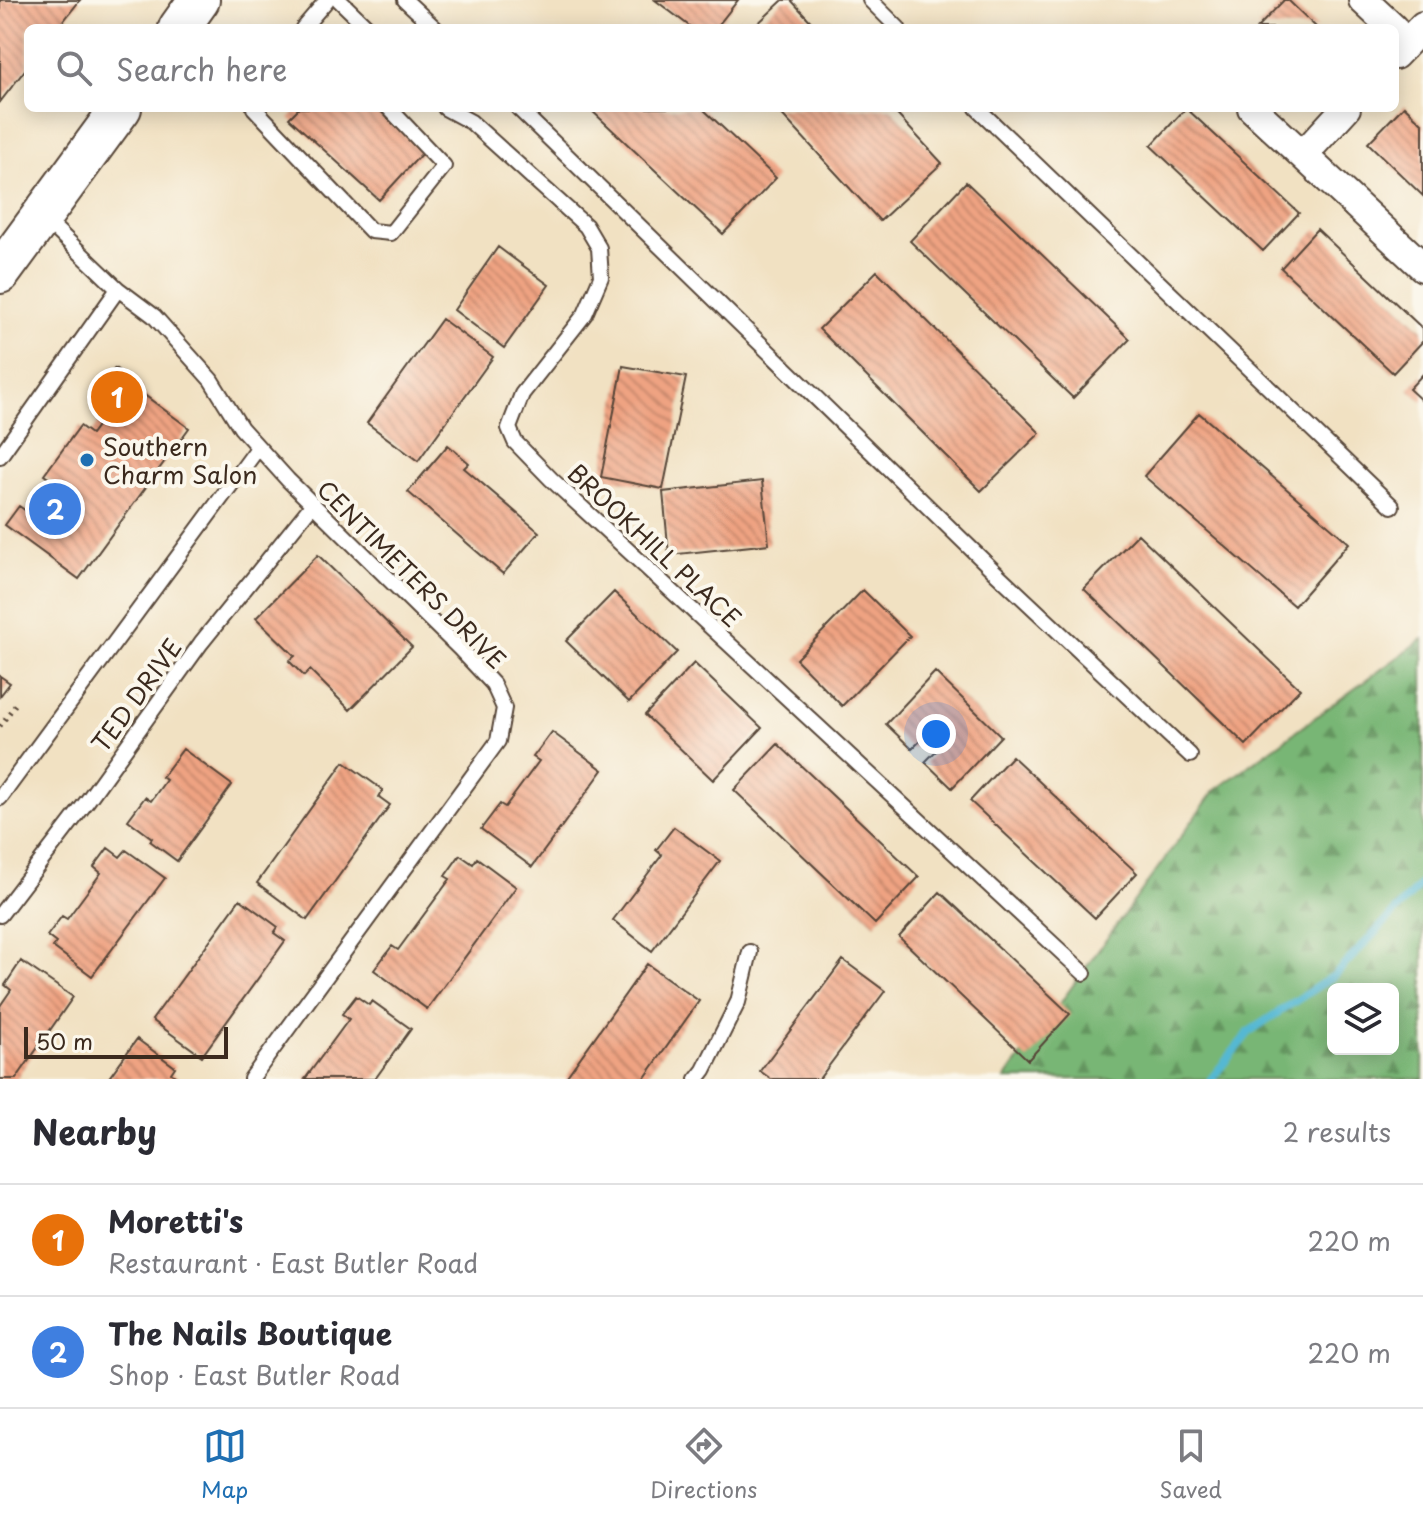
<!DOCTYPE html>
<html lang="en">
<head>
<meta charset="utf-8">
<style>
  body { margin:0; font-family:"Playpen Sans",sans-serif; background:#f2f2f3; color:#2b2b33 }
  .controls { position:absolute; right:24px; bottom:24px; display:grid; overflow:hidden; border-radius:12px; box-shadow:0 4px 20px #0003 }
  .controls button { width:72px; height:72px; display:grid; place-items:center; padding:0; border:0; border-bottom:2px solid #e1e1e2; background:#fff; color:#2b2b33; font:40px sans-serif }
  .scale { position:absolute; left:24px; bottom:20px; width:204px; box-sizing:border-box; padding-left:8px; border:4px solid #3b2a1e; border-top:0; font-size:22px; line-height:28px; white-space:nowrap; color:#3b2a1e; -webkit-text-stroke:6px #fbf7ec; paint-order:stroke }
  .you { position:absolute; left:936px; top:734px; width:28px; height:28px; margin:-20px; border:6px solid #fff; border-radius:50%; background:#1a73e8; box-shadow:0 0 0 12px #1a73e833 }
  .badge { display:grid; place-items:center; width:52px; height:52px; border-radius:50%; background:#1f6fb2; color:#fff; font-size:26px; font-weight:700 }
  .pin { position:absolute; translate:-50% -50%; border:4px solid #fff; box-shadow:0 2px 8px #0006 }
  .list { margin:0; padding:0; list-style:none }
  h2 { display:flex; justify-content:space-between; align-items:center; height:104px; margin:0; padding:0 32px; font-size:34px }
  h2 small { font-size:26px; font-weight:400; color:#7c7c81 }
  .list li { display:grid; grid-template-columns:52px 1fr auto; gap:24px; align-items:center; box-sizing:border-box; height:112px; padding:0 32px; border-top:2px solid #e1e1e2 }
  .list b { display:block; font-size:30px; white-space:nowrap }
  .list p { margin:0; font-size:26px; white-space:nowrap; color:#7c7c81 }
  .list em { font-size:26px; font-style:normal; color:#7c7c81 }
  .icon { flex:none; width:44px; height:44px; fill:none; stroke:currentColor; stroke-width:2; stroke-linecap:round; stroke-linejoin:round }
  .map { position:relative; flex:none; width:1423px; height:1079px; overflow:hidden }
  .search { position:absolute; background:#fff; box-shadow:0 4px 20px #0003; left:24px; right:24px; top:24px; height:88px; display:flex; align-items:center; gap:20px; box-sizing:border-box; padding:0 28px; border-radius:12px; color:#7c7c81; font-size:30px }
  .sheet { height:328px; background:#fff }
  nav { display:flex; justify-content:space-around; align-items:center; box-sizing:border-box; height:112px; border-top:2px solid #e1e1e2; background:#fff; font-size:22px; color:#7c7c81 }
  nav a { display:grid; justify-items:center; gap:4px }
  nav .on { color:#1f6fb2 }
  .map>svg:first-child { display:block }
  .forest { fill:url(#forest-firs); stroke:#5a704a; stroke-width:2; fill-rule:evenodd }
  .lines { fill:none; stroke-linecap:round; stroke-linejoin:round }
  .stream { stroke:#55b8d3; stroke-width:8 }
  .building { fill:url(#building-back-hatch) }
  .lane-casing { stroke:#564537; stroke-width:18 }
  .street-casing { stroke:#564537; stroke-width:32 }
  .secondary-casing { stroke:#564537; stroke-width:44 }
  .path { stroke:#564537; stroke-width:5; stroke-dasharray:2 6; stroke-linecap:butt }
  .lane { stroke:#fff; stroke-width:14 }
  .street { stroke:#fff; stroke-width:28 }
  .secondary { stroke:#fff; stroke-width:40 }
  .poi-dot { fill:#1f6fb2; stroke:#fbf7ec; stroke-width:3 }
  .labels { text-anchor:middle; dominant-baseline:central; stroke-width:8; stroke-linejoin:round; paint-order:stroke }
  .poi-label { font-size:24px; fill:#3b2a1e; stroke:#fbf7ec; text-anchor:start }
  .street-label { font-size:24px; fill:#3b2a1e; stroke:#fbf7ec }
</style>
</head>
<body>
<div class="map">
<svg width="1423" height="1079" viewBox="0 0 1423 1079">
  <defs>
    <pattern id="forest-firs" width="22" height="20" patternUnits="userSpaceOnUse" patternTransform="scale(2)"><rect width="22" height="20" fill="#78b675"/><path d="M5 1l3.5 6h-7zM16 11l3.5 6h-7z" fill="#64945f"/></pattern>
    <pattern id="building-back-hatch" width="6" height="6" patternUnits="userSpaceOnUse" patternTransform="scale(2)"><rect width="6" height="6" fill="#efa382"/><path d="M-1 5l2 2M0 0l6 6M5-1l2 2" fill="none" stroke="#c3856a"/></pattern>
  </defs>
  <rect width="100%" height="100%" fill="#fbf7ec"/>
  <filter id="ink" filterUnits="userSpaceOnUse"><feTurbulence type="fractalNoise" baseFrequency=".0125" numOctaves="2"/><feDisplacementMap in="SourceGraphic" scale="16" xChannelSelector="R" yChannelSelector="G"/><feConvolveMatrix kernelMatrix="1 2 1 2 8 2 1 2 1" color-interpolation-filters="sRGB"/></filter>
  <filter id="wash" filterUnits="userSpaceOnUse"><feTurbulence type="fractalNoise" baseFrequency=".006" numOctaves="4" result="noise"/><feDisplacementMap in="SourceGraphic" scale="32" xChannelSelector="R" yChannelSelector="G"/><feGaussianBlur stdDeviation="1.8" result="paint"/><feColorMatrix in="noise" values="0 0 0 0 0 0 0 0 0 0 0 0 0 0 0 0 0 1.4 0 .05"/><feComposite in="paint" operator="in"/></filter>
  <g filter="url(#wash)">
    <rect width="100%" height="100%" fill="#f1e1c2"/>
    <path class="forest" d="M1423,639V1079H1005L1214,791ZM1333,989H1393V1049H1333Z"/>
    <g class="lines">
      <path class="stream" d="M1211,1079L1250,1031L1335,975L1423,882"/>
    </g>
    <g id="blocks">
      <path class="building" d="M0,0H80L58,28H28V66L0,102Z
        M655,0H738L716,28H692Z
        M783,0H791L817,28H753Z
        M1284,0H1288L1317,28H1257Z
        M1404,106L1423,124V196L1368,143Z
        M299,108H377L424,151L379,200L289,118Z
        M589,108H702L776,178L723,234Z
        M776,108H891L942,163L880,221Z
        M1186,108L1299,213L1263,251L1151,146Z
        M966,182L1130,339L1073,398L910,241Z
        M1317,229L1423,329V341L1393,373L1281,268Z
        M498,247L549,285L504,348L454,310Z
        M877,271L1040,433L981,491L819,329Z
        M442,319L493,357L418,461L367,423Z
        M623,366L686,377L663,489L601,477Z
        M115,368L142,387L139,391L189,428L79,579L5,525L19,506L32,515L55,483L44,475L80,426L91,434L111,406L96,395Z
        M1423,374V402L1409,389Z
        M1199,413L1349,543L1294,606L1144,476Z
        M448,445L469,463L464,468L539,532L503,574L408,492Z
        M762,481L769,544L669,555L663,492Z
        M1138,534L1300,689L1246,745L1084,589Z
        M318,555L412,647L350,710L310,670L304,676L289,661L295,656L256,618Z
        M863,590L910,636L842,706L796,659Z
        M614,592L677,652L629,702L566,641Z
        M694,663L762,728L713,780L645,715Z
        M935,672L1001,736L952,788L925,762L938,749L925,736L912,749L886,724Z
        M0,676L10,683L0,696Z
        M552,732L603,770L532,867L481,829L500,804L505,807L539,761L533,757Z
        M778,744L919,877L875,924L734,790Z
        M183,749L232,785L177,861L150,841L152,838L128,820L145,797L151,801L166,780L162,777Z
        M1012,756L1137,873L1095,918L970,801Z
        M344,762L383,790L379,797L390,805L307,920L257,883Z
        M674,827L720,861L652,951L613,920L662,855L656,850Z
        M108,848L120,857L126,850L165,878L92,976L53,947L56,943L47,936L62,916L67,919L101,873L94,867Z
        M460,855L473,864L477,858L516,887L427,1009L374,970L392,946L398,950L450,879L445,876Z
        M940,892L1070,1014L1028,1060L899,937Z
        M240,899L278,927L274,933L285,941L202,1056L152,1020Z
        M843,960L885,991L819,1079H771L760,1071Z
        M21,961L73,997L16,1079H0V1006L11,990L5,985Z
        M647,964L699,1001L644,1079H565Z
        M356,996L369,1005L372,1001L411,1029L375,1079H305L349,1019L342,1014Z
        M137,1039L175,1067L171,1073L179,1079H108Z"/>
    </g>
  </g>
  <g filter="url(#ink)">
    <use href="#blocks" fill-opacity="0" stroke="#564537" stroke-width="2"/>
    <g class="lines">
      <g class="lane-casing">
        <path id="lane" d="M339,0L368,28
          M405,0L435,28
          M870,0L898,28
          M303,28L327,0
          M254,108L371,231L391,233L444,166L389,108
          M445,108L471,122L586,226L599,248L601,277L585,314L522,394L509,428L515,442L551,479L1084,973
          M518,108L994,571L1190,755
          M977,108L1392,506
          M45,219L118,289L154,316L211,380L241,428L288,480L459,648L493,684L504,708L498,741L251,1079
          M0,456L118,289
          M0,798L258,448
          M0,915L88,800L201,643L313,504
          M697,1079L704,1070L738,1002L750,952"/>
      </g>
      <g class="street-casing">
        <path id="street" d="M1363,0L1393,28
          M1395,55L1423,26
          M1252,108L1423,267
          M1303,155L1346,108"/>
      </g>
      <g class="secondary-casing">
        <path id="secondary" d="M179,28L199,0
          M0,273L121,108"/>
      </g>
      <path class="path" d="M0,726L17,702"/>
      <use href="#lane" class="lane"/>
      <use href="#street" class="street"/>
      <use href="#secondary" class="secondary"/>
    </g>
  </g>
  <circle class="poi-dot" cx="87" cy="460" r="8"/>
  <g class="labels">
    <g class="poi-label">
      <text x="103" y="446">Southern<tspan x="103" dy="28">Charm Salon</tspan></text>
    </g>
    <g class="street-label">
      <text transform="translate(655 545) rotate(43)">BROOKHILL PLACE</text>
      <text transform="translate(412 574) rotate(45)">CENTIMETERS DRIVE</text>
      <text transform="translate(136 695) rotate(-54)">TED DRIVE</text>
    </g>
  </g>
</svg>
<div class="controls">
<button><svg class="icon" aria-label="layers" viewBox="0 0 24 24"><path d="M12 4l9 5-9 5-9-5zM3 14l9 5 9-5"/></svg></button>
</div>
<div class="scale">50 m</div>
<div class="you"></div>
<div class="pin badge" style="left:117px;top:397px;background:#e8710a">1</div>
<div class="pin badge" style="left:55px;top:509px;background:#3f7fe0">2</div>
<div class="search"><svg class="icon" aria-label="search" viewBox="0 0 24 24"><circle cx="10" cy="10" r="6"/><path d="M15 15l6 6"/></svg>Search here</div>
</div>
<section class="sheet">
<h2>Nearby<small>2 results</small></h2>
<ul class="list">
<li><span class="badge" style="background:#e8710a">1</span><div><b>Moretti's</b><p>Restaurant · East Butler Road</p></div><em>220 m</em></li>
<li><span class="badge" style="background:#3f7fe0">2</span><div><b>The Nails Boutique</b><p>Shop · East Butler Road</p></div><em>220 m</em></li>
</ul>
</section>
<nav>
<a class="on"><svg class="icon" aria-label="map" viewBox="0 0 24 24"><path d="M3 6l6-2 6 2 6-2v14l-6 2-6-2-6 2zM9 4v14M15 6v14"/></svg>Map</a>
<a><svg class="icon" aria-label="directions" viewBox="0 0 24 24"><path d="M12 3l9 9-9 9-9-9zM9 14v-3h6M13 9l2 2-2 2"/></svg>Directions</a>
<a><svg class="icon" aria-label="saved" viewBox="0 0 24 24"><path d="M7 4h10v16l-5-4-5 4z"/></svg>Saved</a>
</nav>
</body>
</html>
